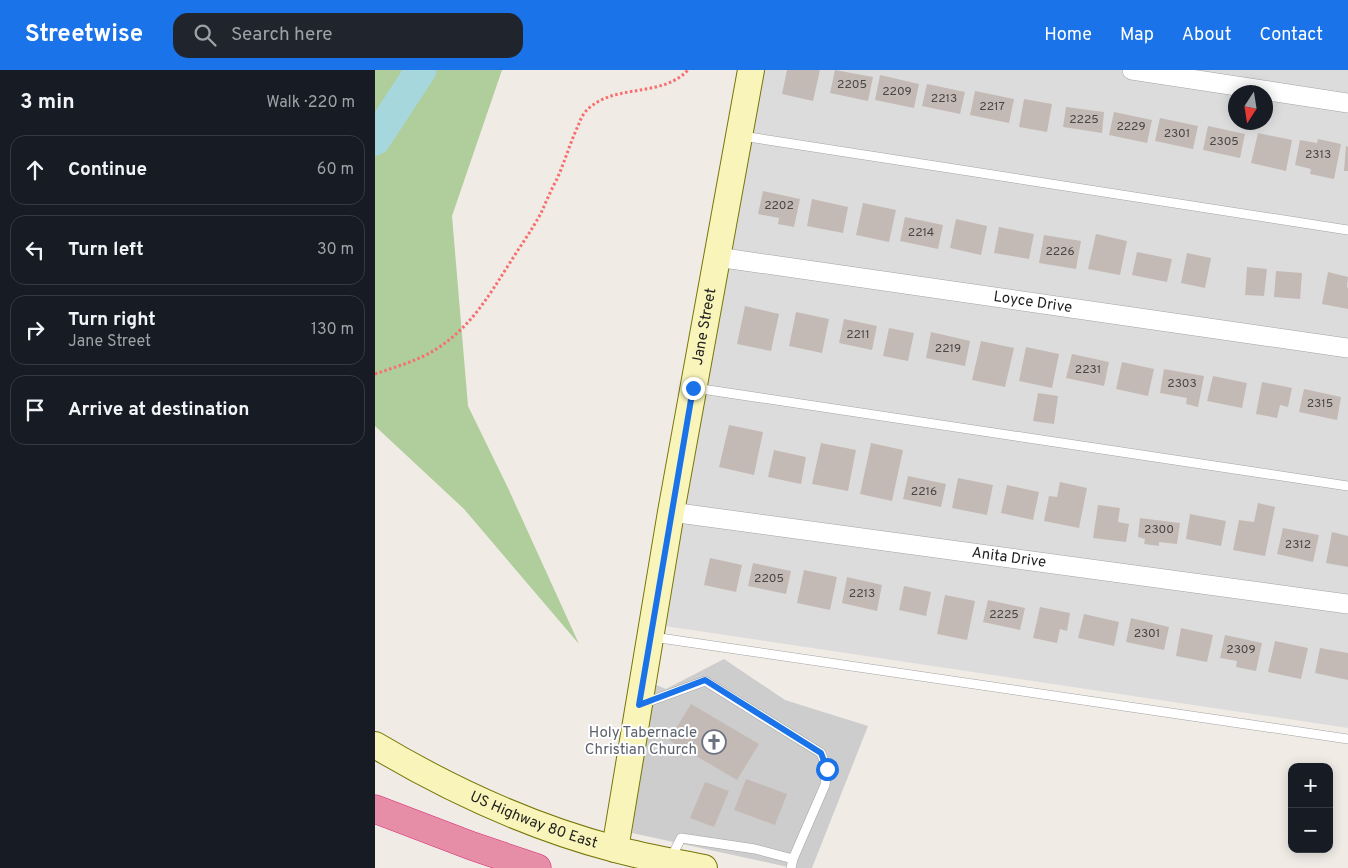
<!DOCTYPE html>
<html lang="en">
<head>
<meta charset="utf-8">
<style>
  body { margin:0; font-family:Overpass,sans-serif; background:#20242c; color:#f1f3f6 }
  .controls { position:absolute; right:15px; bottom:15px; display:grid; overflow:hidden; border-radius:10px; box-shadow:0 2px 12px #0003 }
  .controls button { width:45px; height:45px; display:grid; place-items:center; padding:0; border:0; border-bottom:1px solid #363941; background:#171b24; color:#f1f3f6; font:25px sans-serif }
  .compass { position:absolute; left:853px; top:15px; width:45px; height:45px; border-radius:50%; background:#171b24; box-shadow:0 2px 12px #0003; rotate:192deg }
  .stop { position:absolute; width:15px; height:15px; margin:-11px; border:4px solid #1a73e8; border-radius:50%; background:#fff }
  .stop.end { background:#1a73e8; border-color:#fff; box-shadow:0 1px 5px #0008 }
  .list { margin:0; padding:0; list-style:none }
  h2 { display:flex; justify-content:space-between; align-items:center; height:65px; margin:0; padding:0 20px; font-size:21px }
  h2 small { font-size:16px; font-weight:400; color:#9ea1a6 }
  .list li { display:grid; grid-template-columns:32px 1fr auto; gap:15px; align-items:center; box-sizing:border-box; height:70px; margin:0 10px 10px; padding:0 10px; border:1px solid #363941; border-radius:15px }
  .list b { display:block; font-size:19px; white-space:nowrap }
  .list p { margin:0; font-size:16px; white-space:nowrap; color:#9ea1a6 }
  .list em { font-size:16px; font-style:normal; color:#9ea1a6 }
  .icon { flex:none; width:28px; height:28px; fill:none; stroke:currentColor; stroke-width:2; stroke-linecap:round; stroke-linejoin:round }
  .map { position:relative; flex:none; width:973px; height:798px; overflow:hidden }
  header { display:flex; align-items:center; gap:30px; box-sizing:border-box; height:70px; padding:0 25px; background:#1a73e8; color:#fff }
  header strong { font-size:24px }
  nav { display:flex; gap:28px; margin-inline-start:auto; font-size:18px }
  .search { width:350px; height:45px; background:#20242c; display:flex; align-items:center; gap:12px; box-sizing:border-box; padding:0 18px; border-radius:15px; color:#9ea1a6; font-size:19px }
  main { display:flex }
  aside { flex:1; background:#171b24 }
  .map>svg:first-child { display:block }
  .residential { fill:#dddcdc; fill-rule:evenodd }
  .religious { fill:#cdcdcd }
  .forest { fill:#b0ce9b }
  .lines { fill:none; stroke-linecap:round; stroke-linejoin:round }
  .river { stroke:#a6d7dd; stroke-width:31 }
  .building { fill:#c4bab5 }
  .lane-casing { stroke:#a3a3a3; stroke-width:10 }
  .street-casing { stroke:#a3a3a3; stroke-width:20 }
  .secondary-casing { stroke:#767506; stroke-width:28 }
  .highway-casing { stroke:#d92778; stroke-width:29 }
  .path { stroke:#f86e6f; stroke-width:3; stroke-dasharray:2.5 2.5; stroke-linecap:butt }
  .lane { stroke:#fff; stroke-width:9 }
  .street { stroke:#fff; stroke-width:19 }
  .secondary { stroke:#f9f5ba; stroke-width:26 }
  .highway { stroke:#e68ea8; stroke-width:28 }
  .route { stroke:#1a73e8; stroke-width:6 }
  .labels { text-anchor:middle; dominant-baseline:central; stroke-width:4; stroke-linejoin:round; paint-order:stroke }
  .number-label { font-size:12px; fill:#484644 }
  .street-label { font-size:15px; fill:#1f1f1f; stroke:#fff }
  .worship-label { font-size:15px; fill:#5b616d; stroke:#fff; text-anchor:end }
</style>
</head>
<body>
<header>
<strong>Streetwise</strong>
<div class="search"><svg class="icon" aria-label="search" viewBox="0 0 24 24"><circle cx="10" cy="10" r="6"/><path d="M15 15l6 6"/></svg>Search here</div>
<nav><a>Home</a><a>Map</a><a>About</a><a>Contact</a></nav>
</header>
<main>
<aside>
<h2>3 min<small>Walk · 220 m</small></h2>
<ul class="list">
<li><svg class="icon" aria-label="ahead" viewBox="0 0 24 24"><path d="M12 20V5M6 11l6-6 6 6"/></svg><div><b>Continue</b></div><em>60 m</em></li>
<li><svg class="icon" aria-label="left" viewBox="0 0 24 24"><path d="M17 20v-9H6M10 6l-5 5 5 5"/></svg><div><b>Turn left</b></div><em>30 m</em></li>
<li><svg class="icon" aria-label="right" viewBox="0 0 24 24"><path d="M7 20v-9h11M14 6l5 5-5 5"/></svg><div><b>Turn right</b><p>Jane Street</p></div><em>130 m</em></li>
<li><svg class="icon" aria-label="arrive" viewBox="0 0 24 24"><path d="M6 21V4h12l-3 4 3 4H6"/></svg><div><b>Arrive at destination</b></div></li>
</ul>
</aside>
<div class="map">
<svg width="973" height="798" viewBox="0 0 973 798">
  <rect width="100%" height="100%" fill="#f0ebe5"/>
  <path class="residential" d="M381,0H973V658L283,555ZM861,22H891V52H861Z"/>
  <path class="religious" d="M349,589L410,630L493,656L437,798H418L257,763L276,613L291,619Z"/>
  <path class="forest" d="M0,0H127L77,146L93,336L133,418L204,574L89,439L0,356Z"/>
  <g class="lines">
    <path class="river" d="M0,70L46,0"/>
  </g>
  <path class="building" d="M412,0H445L438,31L407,24Z
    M460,0L498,7L493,31L455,23Z
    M505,5L544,14L539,38L500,30Z
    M552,14L590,22L585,44L547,36Z
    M600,21L639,29L634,53L595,45Z
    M649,29L677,34L672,62L644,57Z
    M691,37L729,42L727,63L688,57Z
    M739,42L777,50L772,73L734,65Z
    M785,48L823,56L818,79L780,71Z
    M833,56L870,64L865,88L828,80Z
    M883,63L917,70L911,101L876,93Z
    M943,69L966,74L959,109L935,104L936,99L920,95L925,70L942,73Z
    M971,76L973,77V101H969Z
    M388,121L425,129L419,157L403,154L404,148L383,144Z
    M437,129L473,137L468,163L432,156Z
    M488,133L521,140L514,172L481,165Z
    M530,147L568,155L563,179L525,171Z
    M581,149L612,156L606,185L575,178Z
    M624,157L659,164L654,189L619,183Z
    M721,164L752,171L745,205L713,199Z
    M669,165L706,171L701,199L664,193Z
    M762,182L797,189L792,212L757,205Z
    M812,183L836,188L830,218L806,213Z
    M872,197L892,199L889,226L870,225Z
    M901,201L927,203L925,229L899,227Z
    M953,202L973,207L972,217L973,218V239L947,234Z
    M370,236L404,244L396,281L362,274Z
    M421,242L454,249L447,283L414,276Z
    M469,249L502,256L497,280L464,273Z
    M514,258L539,263L533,291L508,286Z
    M556,262L595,271L590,296L551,288Z
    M606,271L639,278L630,317L597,310Z
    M651,277L684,284L677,318L644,311Z
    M697,284L734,292L729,316L691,308Z
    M747,292L779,299L773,326L741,319Z
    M789,299L829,306L823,337L811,334L812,328L785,323Z
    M838,306L872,313L867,338L832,331Z
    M887,312L917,318L913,337L905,335L902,348L881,344Z
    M929,319L966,327L962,350L924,342Z
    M663,323L683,326L679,354L658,351Z
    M354,355L388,362L379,405L344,397Z
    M446,373L481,380L473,421L437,414Z
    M496,373L528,380L517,431L485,424Z
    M399,380L431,387L426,414L393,407Z
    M533,406L571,414L566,437L528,429Z
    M583,408L618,415L612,445L577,438Z
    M685,412L712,418L704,458L669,451L674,426L682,427Z
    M632,415L664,422L658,450L626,443Z
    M883,433L900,437L890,486L858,480L864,450L879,452Z
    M723,435L745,438L743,452L754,454L751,472L718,468Z
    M815,444L851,451L846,476L811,469Z
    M765,448L805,453L802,474L784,472V476L769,474L770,469L763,467Z
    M908,458L944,465L938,492L902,484Z
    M957,462L973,466V497L951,493Z
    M335,488L367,495L361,522L329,515Z
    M378,493L416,501L411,524L373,516Z
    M429,500L462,507L455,540L422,533Z
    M472,507L507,515L502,541L467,533Z
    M529,516L556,522L551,546L524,540Z
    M570,525L600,531L592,570L562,564Z
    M613,530L650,538L645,560L608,552Z
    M665,537L695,543L692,561L685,559L682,573L658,568Z
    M709,544L744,552L739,576L703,568Z
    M756,548L794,557L789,580L751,572Z
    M806,558L838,565L832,592L801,586Z
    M850,565L887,573L881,601L861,597L862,591L845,588Z
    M900,571L933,578L926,609L893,602Z
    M945,578L973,583V610L940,603Z
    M316,634L384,674L362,710L294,670Z
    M371,709L412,724L400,755L359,740Z
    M330,712L354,721L339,757L315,748Z"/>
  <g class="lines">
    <g class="lane-casing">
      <path id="lane" d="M367,66L973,160
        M320,318L973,416
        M278,567L973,669
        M267,634L330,611L446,683L452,699L450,715L418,789
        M296,788L306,768L380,779L418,789L416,798"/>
    </g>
    <g class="street-casing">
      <g id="street">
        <path d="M757,0L973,33"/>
        <path id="s1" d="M342,187L973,278"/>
        <path id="s2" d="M296,442L973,534"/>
      </g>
    </g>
    <g class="secondary-casing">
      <g id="secondary">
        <path id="s3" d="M0,675C74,719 156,757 240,779C269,787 299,792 329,798"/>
        <path id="s4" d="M240,779L296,442L376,0"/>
      </g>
    </g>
    <g class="highway-casing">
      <path id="highway" d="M0,739L97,776L162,798"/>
    </g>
    <path class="path" d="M0,304C20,297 42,291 60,280C97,256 113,227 136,191C146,175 157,160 166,143C171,132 176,120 182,109C190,91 195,73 203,56C205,51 207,46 210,42C237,12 286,29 313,0"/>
    <use href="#lane" class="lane"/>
    <use href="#street" class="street"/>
    <use href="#secondary" class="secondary"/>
    <use href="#highway" class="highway"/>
  </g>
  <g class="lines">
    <path class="route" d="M318,318L264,635L330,610L446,683L452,699"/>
  </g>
  <defs>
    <g id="church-ring" transform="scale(1.25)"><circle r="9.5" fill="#fff" stroke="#6b7280" stroke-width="1.5"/><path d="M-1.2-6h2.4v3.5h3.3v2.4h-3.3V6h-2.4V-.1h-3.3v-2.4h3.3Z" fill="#6b7280"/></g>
  </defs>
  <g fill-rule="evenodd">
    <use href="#church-ring" x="339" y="672"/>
  </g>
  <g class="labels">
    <g class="number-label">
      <text x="477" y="15">2205</text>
      <text x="522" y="22">2209</text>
      <text x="569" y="29">2213</text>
      <text x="617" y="37">2217</text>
      <text x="709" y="50">2225</text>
      <text x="756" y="57">2229</text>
      <text x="802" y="64">2301</text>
      <text x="849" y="72">2305</text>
      <text x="943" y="85">2313</text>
      <text x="404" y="136">2202</text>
      <text x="546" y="163">2214</text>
      <text x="685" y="182">2226</text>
      <text x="483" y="265">2211</text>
      <text x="573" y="279">2219</text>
      <text x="713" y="300">2231</text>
      <text x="807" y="314">2303</text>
      <text x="945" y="334">2315</text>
      <text x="549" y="422">2216</text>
      <text x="784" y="460">2300</text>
      <text x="923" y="475">2312</text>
      <text x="394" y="509">2205</text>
      <text x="487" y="524">2213</text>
      <text x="629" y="545">2225</text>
      <text x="772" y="564">2301</text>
      <text x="866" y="580">2309</text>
    </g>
    <g class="street-label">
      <text stroke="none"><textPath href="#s1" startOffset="319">Loyce Drive</textPath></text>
      <text stroke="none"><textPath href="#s4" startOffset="530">Jane Street</textPath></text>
      <text stroke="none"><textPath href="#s2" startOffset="341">Anita Drive</textPath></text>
      <text stroke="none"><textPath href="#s3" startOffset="176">US Highway 80 East</textPath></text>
    </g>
    <g class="worship-label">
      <text x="322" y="663">Holy Tabernacle<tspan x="322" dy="17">Christian Church</tspan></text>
    </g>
  </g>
</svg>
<div class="controls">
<button>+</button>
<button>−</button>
</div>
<svg class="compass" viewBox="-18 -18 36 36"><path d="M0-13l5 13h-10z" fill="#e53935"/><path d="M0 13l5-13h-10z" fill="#9ea1a6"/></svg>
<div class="stop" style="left:452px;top:699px"></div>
<div class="stop end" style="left:318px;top:318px"></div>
</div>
</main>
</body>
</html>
